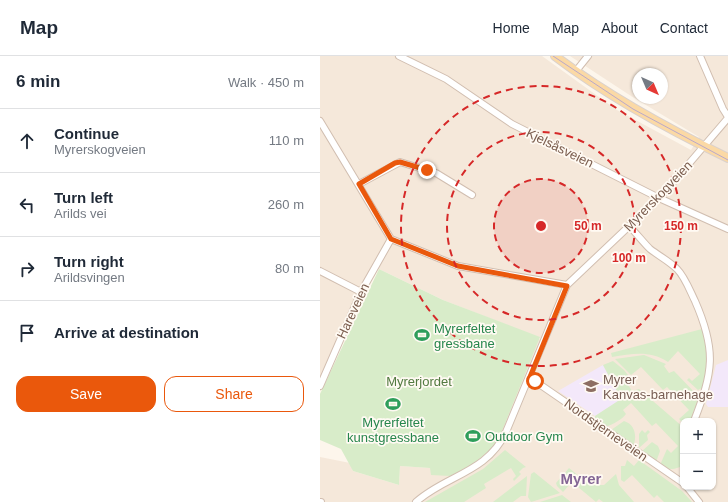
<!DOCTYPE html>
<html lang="en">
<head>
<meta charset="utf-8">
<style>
  body { margin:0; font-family:Arial,sans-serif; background:#f2f2f3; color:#1f2937 }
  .controls { position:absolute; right:12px; bottom:12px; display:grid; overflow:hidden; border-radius:8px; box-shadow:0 1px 3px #0004 }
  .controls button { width:36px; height:36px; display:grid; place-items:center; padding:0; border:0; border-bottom:1px solid #e0e1e3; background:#fff; color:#1f2937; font:20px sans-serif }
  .compass { position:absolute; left:312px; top:12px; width:36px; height:36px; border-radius:50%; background:#fff; box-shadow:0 1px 3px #0004; rotate:136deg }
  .stop { position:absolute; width:12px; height:12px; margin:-9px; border:3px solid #ea580c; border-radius:50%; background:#fff }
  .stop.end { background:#ea580c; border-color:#fff; box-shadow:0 1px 4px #0008 }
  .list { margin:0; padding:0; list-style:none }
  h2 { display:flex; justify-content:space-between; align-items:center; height:52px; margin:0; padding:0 16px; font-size:17px }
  h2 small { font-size:13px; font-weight:400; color:#747a83 }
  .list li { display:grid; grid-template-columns:26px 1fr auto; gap:12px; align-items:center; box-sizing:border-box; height:64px; padding:0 16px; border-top:1px solid #e0e1e3 }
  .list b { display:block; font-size:15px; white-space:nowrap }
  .list p { margin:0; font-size:13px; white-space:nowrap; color:#747a83 }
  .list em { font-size:13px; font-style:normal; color:#747a83 }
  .actions { display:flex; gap:8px; padding:12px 16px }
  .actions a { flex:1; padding:9px 0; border:1px solid #ea580c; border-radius:12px; text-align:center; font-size:14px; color:#ea580c }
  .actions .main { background:#ea580c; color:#fff }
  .icon { flex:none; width:22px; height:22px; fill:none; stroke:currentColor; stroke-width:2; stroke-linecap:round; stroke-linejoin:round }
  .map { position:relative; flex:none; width:408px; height:446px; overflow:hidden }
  header { display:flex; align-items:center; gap:24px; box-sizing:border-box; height:56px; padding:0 20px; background:#fff; border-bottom:1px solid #e0e1e3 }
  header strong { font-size:19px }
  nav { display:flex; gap:22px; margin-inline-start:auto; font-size:14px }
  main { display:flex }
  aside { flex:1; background:#fff }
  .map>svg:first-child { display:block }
  .residential { fill:#f5e8da; fill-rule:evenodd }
  .education { fill:#f3e8fa }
  .green { fill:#d8ecc9 }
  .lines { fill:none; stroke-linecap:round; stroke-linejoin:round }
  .minor-casing { stroke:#d1beb0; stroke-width:8 }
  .major-casing { stroke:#dad1cd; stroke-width:10 }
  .minor { stroke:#fff; stroke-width:6 }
  .major { stroke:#fbd9a5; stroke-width:8 }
  .tram { stroke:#b9a8c9; stroke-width:1 }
  .route { stroke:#ea580c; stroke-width:5 }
  .ring { fill:none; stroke:#d62828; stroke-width:2; stroke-dasharray:7 5 }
  .labels { text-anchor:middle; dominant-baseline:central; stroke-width:3.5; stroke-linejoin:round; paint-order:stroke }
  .street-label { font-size:13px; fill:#7a5c4d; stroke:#fffaf3 }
  .leisure-label { font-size:13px; fill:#27864d; stroke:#fffaf3; text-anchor:start }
  .education-label { font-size:13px; fill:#785e54; stroke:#fffaf3; text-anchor:start }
  .park-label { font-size:13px; fill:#537a41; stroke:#fffaf3 }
  .quarter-label { font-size:15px; font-weight:bold; fill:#846695; stroke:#fffaf3 }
  .centre { fill:#d62828; stroke:#fffaf3; stroke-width:2 }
  .ring-label { font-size:12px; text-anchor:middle; font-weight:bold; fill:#d62828; stroke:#fffaf3; stroke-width:3.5; stroke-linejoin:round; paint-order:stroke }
</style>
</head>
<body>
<header>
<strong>Map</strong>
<nav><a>Home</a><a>Map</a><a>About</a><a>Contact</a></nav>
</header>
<main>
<aside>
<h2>6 min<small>Walk · 450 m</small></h2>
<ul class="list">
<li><svg class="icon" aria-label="ahead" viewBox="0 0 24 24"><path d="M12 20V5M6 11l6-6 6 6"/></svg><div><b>Continue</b><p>Myrerskogveien</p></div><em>110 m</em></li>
<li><svg class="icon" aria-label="left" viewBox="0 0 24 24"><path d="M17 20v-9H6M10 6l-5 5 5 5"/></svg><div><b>Turn left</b><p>Arilds vei</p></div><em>260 m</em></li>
<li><svg class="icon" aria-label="right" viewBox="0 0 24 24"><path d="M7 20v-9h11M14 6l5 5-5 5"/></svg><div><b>Turn right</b><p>Arildsvingen</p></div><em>80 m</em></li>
<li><svg class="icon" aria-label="arrive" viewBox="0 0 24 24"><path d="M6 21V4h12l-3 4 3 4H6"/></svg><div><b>Arrive at destination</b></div></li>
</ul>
<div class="actions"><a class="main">Save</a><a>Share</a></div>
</aside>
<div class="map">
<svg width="408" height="446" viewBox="0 0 408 446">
  <rect width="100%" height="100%" fill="#fdf6ec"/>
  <path class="residential" d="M0,0H222L297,54L371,94L379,81L311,40L250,0H408V446H0V401L30,407L33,415L79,429L80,410L111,412L220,282L123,244L55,211L0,330ZM318,18H342V42H318ZM363,365H393V431H363Z"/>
  <path class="education" d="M408,304V351H388L386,348L396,309Z
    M283,309L302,343L275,360L238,335Z"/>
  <path class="green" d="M59,213L123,244L220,281L178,385L171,393L153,408L130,420L111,419L110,412L80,410L79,429L33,415L21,393L0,384V338Z
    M382,273C393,289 387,315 382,332L378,334L367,324L369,322L372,325L380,318L358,295L348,306C329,294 313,298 292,301L291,297Z
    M324,299L346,308L344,310L349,317L354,315L379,341L370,365L365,363L362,366L359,363L369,354L347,331L343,334L321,311L311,319L295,303Z
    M293,305L304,314L312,324L307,327L312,335L319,333L363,371V397L360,411C353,414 346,414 340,409L347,393L351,397L358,390L336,367L332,370L311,347L303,354L306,358C303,363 293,368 286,371L275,362V360L301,343L283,309Z
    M304,365C316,369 317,381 313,391L291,374Z
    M322,374L325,377L328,374L330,376L327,379L328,384L319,392V378Z
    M332,386L338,390L340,395L336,406L321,396Z
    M185,394L206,411L203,412L199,416L201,418L194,425L193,423L196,420L191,412L164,428L166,432L144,446H105L163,413Z
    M307,404L314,410L319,404L362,435L372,446H344L337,439L334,442L312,419L304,426L301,424V410H305Z
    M249,412L270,429H284L296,418L299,429L314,446H283L279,443L276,446L252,426L243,436L237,430L236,427Z
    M214,416L240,437L211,446L208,441L211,418Z
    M207,420L206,440H201L193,446H173Z
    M242,439L251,446H220Z"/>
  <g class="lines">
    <g class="minor-casing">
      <path id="minor" d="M79,0L126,23L192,68L339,142L408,173
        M380,0L403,53L408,61
        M256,15L268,0
        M0,65L71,183L138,210L247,229
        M39,128L80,106L116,117L152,139
        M309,170C317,178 323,186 330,193C339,200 349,205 357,213C365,221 370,235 375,245C397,295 393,316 374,365
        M0,215L41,236
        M209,321L363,427
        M0,330L41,236L71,183
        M367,431L379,446
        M0,446H1
        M96,446C126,419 167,417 186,376L247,229L343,138L408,62"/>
    </g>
    <g class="major-casing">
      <path id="major" d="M235,0C289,41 348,73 408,102"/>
    </g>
    <use href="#minor" class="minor"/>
    <use href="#major" class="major"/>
    <path class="tram" d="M233,0L313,53L408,104"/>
  </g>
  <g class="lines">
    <path class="route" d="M107,114L80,106L75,107L39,128L71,183L138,210L247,230L210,321L215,325"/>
  </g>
  <circle cx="221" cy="170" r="47" fill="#d62828" fill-opacity=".12"/>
  <g class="ring">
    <circle cx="221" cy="170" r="47"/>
    <circle cx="221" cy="170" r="94"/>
    <circle cx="221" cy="170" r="140"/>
  </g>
  <defs>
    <g id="stadium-bare" transform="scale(1.2)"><path d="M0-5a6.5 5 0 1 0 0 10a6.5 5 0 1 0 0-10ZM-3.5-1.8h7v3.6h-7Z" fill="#2e9e5b" stroke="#fffaf3" stroke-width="2.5" paint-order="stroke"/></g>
    <g id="school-bare" transform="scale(1.2)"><path d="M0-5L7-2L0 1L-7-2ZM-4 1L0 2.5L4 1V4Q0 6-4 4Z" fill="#8d6e63" stroke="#fffaf3" stroke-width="2.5" paint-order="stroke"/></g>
  </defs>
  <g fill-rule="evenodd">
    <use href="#stadium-bare" x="102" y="279"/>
    <use href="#school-bare" x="271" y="330"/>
    <use href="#stadium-bare" x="73" y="348"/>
    <use href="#stadium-bare" x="153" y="380"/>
  </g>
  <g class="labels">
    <g class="street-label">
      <text transform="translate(240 92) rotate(26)">Kjelsåsveien</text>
      <text transform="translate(338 140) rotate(-46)">Myrerskogveien</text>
      <text transform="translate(33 255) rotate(-65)">Hareveien</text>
      <text transform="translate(286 374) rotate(35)">Nordstjerneveien</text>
    </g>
    <g class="leisure-label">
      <text x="114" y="272">Myrerfeltet<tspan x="114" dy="15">gressbane</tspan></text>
      <text x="73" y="366" text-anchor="middle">Myrerfeltet<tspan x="73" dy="15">kunstgressbane</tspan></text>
      <text x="165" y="380">Outdoor Gym</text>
    </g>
    <g class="education-label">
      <text x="283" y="323">Myrer<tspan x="283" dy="15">Kanvas-barnehage</tspan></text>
    </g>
    <g class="park-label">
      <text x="99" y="325">Myrerjordet</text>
    </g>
    <g class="quarter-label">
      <text x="261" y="422">Myrer</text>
    </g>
  </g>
  <circle cx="221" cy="170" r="6" class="centre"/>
  <g class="ring-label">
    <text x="268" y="174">50 m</text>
    <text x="361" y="174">150 m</text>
    <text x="309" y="206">100 m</text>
  </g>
</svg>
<div class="controls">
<button>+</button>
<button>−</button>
</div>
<svg class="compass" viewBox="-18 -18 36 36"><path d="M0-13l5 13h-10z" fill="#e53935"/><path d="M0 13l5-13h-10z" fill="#747a83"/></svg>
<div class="stop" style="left:215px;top:325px"></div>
<div class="stop end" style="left:107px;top:114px"></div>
</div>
</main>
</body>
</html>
